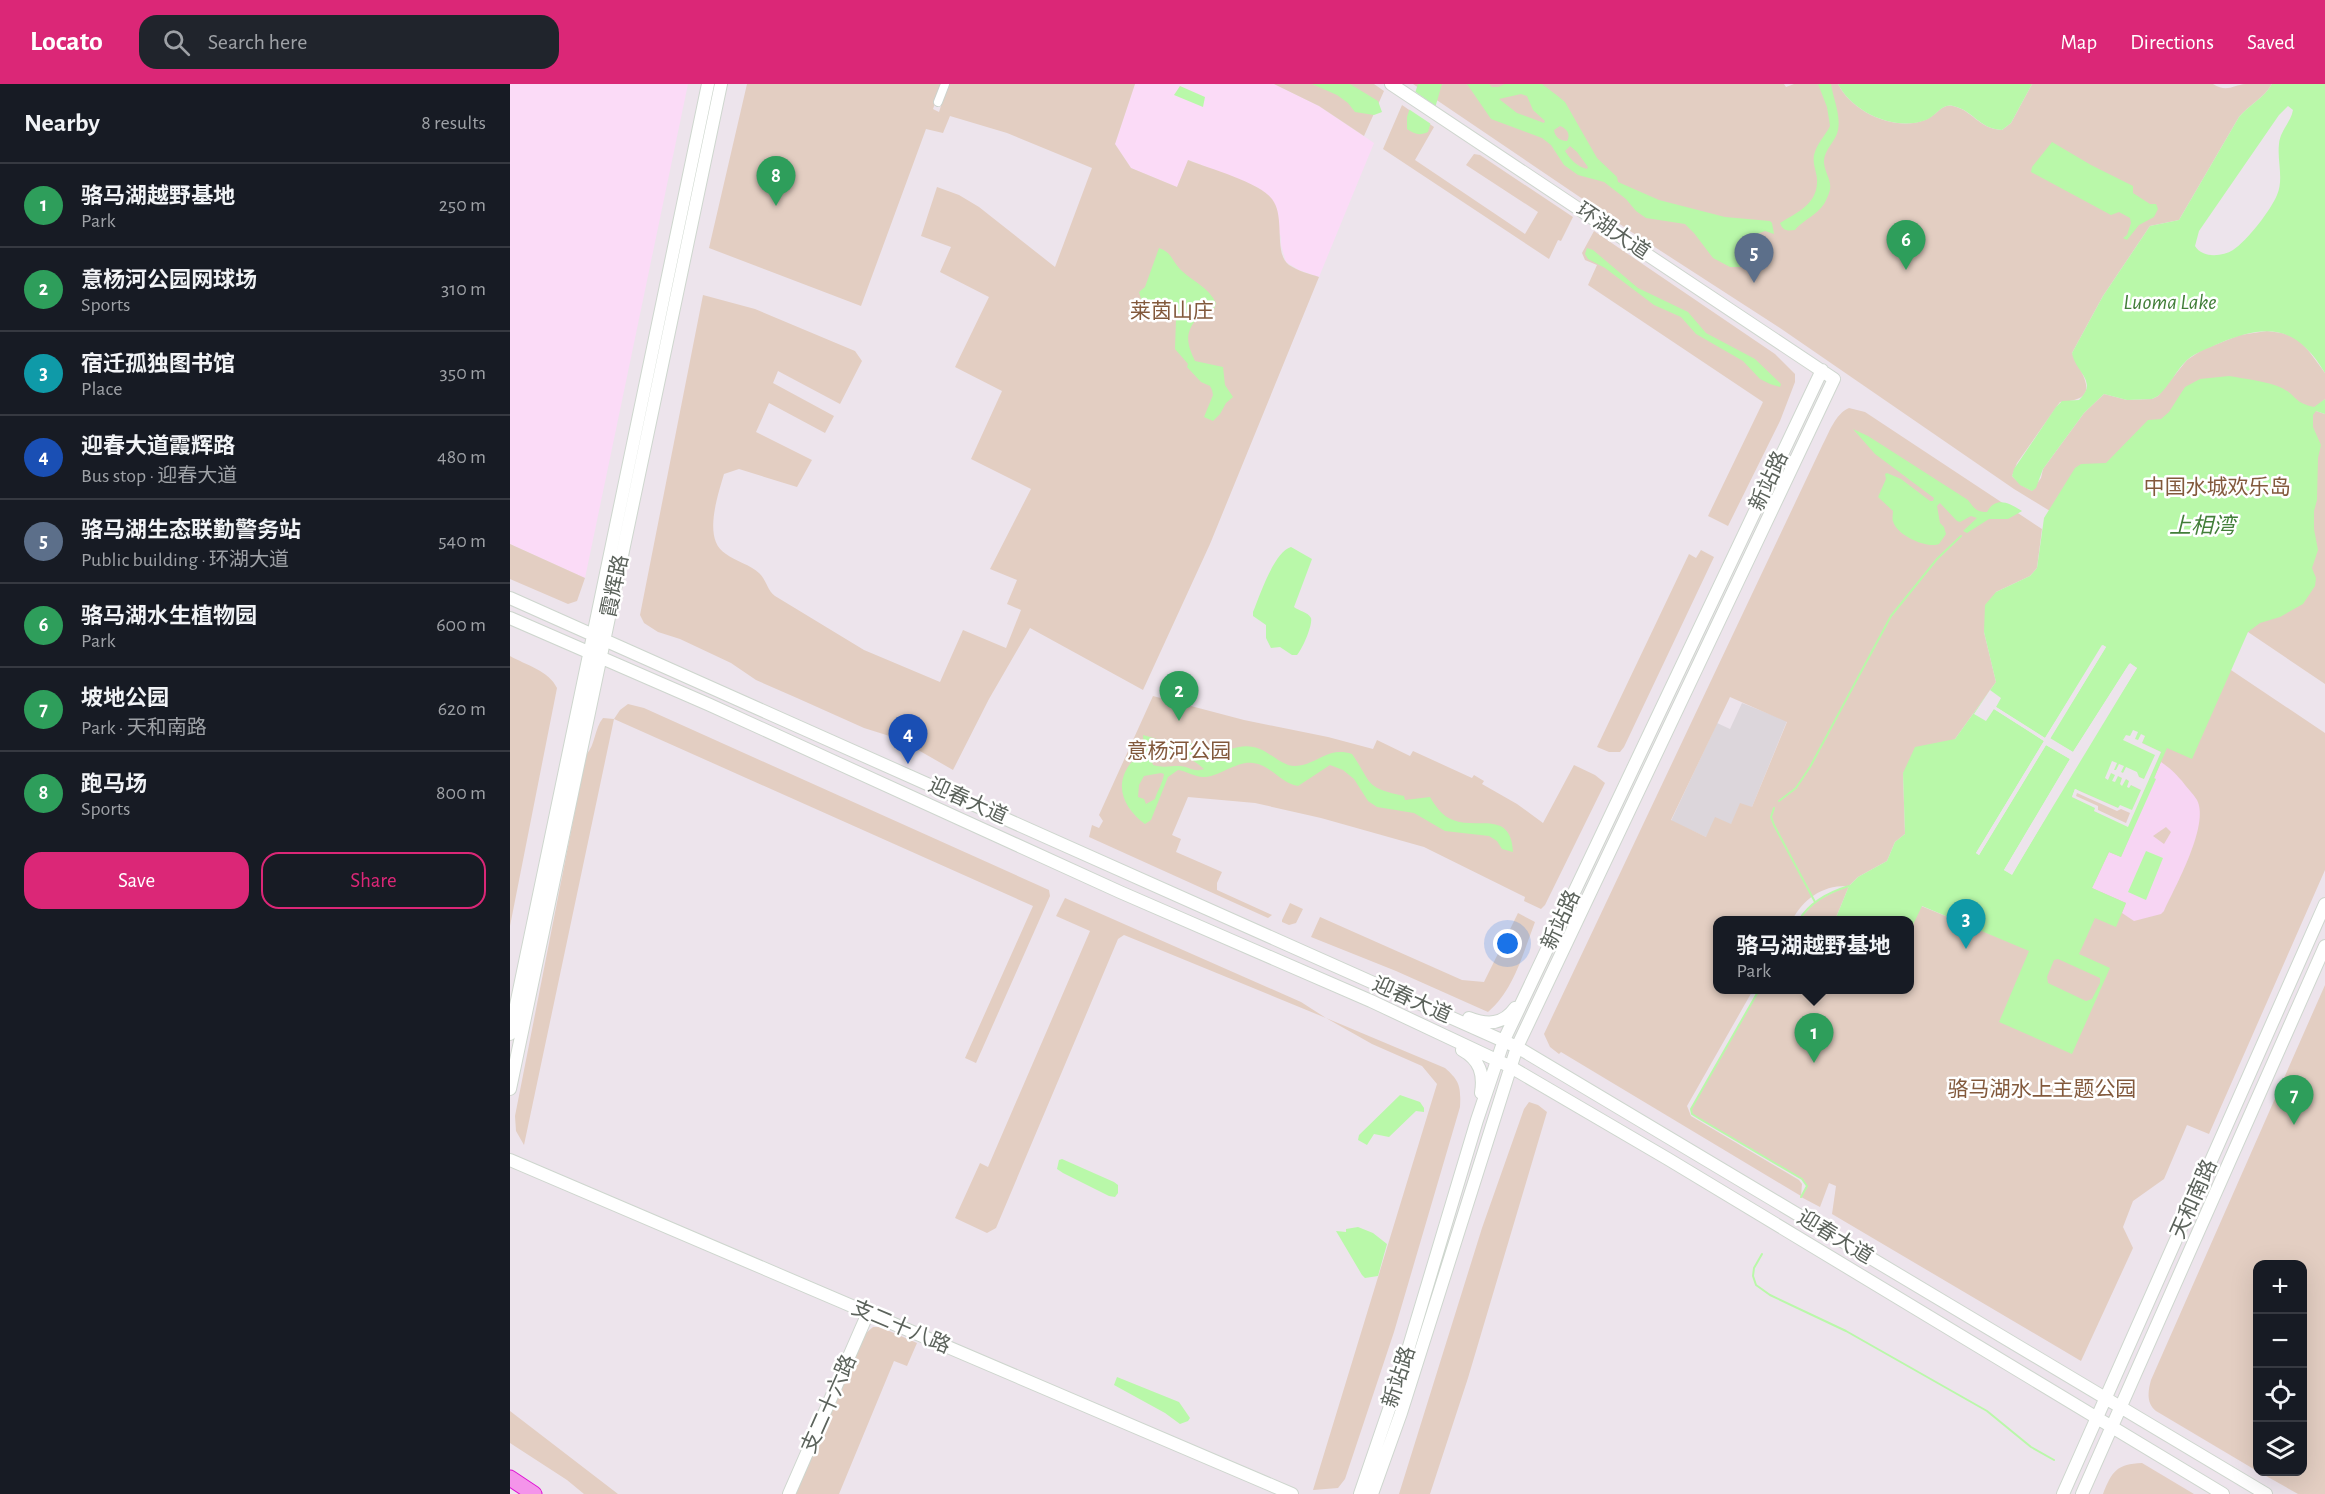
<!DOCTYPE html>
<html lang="en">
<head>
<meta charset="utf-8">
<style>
  body { margin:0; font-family:"Alegreya Sans","Noto Sans SC",sans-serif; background:#20242c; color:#f1f3f6 }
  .controls { position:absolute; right:18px; bottom:18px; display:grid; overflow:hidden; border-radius:12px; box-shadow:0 6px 24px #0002 }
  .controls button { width:54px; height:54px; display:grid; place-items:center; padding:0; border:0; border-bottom:2px solid #363941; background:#171b24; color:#f1f3f6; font:30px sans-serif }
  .you { position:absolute; left:998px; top:860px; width:21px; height:21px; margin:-15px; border:4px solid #fff; border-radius:50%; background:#1a73e8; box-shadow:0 0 0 9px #1a73e833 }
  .badge { display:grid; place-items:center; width:39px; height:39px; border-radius:50%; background:#db2777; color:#fff; font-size:20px; font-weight:700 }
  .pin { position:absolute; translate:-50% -50px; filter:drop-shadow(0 2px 3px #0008) }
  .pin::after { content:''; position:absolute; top:32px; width:21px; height:18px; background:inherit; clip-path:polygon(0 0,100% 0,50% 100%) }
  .popup { position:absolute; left:1203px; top:832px; width:201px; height:78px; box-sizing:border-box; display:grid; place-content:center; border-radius:12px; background:#171b24; filter:drop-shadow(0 2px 4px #0005); font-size:20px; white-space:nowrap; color:#9ea1a6 }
  .popup b { font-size:22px; color:#f1f3f6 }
  .popup::after { content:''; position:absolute; left:50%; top:100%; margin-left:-12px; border:12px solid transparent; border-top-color:#171b24 }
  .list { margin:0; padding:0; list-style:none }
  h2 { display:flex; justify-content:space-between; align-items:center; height:78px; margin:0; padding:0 24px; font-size:26px }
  h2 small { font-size:20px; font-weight:400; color:#9ea1a6 }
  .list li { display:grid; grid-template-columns:39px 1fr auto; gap:18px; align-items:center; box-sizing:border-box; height:84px; padding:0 24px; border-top:2px solid #363941 }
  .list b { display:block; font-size:22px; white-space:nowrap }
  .list p { margin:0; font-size:20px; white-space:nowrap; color:#9ea1a6 }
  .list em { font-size:20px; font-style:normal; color:#9ea1a6 }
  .actions { display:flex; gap:12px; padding:18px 24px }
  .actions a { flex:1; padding:14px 0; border:2px solid #db2777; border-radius:18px; text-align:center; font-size:21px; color:#db2777 }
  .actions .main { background:#db2777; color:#fff }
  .icon { flex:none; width:33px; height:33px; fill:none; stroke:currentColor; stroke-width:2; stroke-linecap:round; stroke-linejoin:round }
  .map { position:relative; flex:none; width:1815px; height:1410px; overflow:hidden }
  header { display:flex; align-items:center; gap:36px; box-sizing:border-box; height:84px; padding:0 30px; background:#db2777; color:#fff }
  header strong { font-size:28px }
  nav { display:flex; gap:33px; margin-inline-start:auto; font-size:21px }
  .search { width:420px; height:54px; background:#20242c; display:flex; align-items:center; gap:15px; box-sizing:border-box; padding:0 21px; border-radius:18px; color:#9ea1a6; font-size:22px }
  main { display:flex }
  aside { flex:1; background:#171b24 }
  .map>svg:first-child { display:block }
  .commercial { fill:#fbdbf7 }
  .industrial { fill:#dcd6db }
  .green { fill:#e3cec2; fill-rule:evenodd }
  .sand { fill:#f7d5f3; fill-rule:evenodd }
  .water { fill:#b9f8a9; fill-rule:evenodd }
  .pier { fill:#ede4ec; fill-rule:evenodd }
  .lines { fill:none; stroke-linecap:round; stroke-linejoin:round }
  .stream { stroke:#b9f8a9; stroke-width:2 }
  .street-casing { stroke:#ccd2cc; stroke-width:10 }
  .secondary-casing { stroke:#ced6ce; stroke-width:14 }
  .highway-casing { stroke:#de13d4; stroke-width:17 }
  .street { stroke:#fff; stroke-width:8 }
  .secondary { stroke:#fff; stroke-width:12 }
  .highway { stroke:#f494ea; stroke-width:15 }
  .labels { text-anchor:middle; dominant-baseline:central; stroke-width:5; stroke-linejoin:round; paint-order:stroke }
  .street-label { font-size:21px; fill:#5c635c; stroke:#fff }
  .park-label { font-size:21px; fill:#82593c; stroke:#fff }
  .water-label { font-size:22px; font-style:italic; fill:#427e39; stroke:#fff }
</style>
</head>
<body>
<header>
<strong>Locato</strong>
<div class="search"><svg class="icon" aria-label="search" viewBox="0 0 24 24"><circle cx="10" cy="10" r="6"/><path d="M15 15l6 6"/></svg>Search here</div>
<nav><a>Map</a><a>Directions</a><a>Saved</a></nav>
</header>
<main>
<aside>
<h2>Nearby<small>8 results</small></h2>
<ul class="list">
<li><span class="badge" style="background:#2e9e5b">1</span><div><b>骆马湖越野基地</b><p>Park</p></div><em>250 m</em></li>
<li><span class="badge" style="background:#2e9e5b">2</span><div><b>意杨河公园网球场</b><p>Sports</p></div><em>310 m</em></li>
<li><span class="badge" style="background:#0f9aa8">3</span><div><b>宿迁孤独图书馆</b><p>Place</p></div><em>350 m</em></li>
<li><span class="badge" style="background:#1a4fb4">4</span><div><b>迎春大道霞辉路</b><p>Bus stop · 迎春大道</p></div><em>480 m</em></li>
<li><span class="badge" style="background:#5c6f8a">5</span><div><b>骆马湖生态联勤警务站</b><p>Public building · 环湖大道</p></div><em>540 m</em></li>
<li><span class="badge" style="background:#2e9e5b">6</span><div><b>骆马湖水生植物园</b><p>Park</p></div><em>600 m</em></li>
<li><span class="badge" style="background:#2e9e5b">7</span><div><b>坡地公园</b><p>Park · 天和南路</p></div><em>620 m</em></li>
<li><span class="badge" style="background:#2e9e5b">8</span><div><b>跑马场</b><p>Sports</p></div><em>800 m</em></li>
</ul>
<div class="actions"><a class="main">Save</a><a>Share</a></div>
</aside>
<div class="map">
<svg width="1815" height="1410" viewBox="0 0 1815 1410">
  <rect width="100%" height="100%" fill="#ede4ec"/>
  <path class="commercial" d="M0,0H178L75,494L0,460Z
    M625,0H764L809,22L864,59L809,193L789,186L776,178L771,161V153L749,104L679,76L667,103L621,84L605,60Z"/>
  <path class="industrial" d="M1232,619L1277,637L1242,723L1221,740L1196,753L1161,737L1207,639L1220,645Z"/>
  <path class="green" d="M237,0H432L423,25L429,28L438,0H625L605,60L621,84L667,103L678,76C700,85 749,98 762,115C776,133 763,169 779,181C788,187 800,190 809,193L700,460L633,606L520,544L479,615L443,686L389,655L354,644L287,614L246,596L221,579L170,555L148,548L134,539L130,531L193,211L245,225L345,267L352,277L330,320L268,287L263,299L324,332L315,349L259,319L246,348L302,376L287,403L229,385L214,390C208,411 192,456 216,470C225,477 241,481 249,489C256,495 257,506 265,512L354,566L430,598L453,546L496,564L511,526L497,520L507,496L480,485L521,405L461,375L492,307L445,283L479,213L430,188L441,163L411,152L427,103L449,111L469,123L545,183L582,84L497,49L440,32L433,49L416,45L351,222L199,164Z
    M764,0H864L874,7L854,52L809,22Z
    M903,0H1274L1276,3L1284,0H1328C1342,28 1385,48 1415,36C1425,33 1432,19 1443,22C1462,26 1469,45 1492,46L1501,39L1522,0H1703C1717,9 1723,1 1736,0C1745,0 1753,0 1762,0C1754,14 1739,21 1729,33L1669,136L1640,142L1593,212L1562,269C1574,294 1592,316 1550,318L1507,379L1502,392L1511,401L1522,407L1531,394L1533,385L1574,329L1594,310L1617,316L1642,315L1648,312L1677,276L1692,266L1730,251L1757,247L1772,249L1787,254L1798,266L1815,289V315L1805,324L1806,327L1815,330V600L1738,548L1504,405L1270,244L1120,147Z
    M892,21L924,43L905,76L1015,150L1028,128L956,81L964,70L970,71L1063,133L1051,157L1048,156L1039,175L873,65Z
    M1084,147L1265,270L1285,290V298L1270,337L1218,442L1198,432L1253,318L1078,201L1087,181L1075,176L1072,169Z
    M1339,324L1355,328L1532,445L1527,484L1520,492L1486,508L1474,548L1486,598L1445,655L1393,689L1395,750L1385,758L1377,777L1348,793L1339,802L1325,836H1289L1305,818L1336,802C1311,802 1294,815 1282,836H1208V906H1243L1177,1022L1181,1032L1289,1096L1292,1100L1291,1112L1051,968L1049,970L1040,963L1034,950L1312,362C1319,349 1325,330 1339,324ZM1220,613L1277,638L1242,723L1230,719L1221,740L1205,733L1196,753L1161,736Z
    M0,460L75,494L67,517L58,520L0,495Z
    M1191,466L1204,473L1114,663L1110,668H1099L1087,663L1179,470L1186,474Z
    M0,572C16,581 39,587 47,604L0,842Z
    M1721,586L1815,649V786L1699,1050L1677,1041L1654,1095L1623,1117L1613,1143L1623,1164L1571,1277L1322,1130L1326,1102L1319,1099L1310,1123L1291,1113L1297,1102L1292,1095L1190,1035L1182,1030L1181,1025L1249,906H1400V847L1411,822L1507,861L1562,713L1616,651Z
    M643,612L734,636L818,653L863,665L867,656L900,672L903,667L962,694L964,691L974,697L972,700L1007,720L1033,739L1064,681L1085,691L1095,699L1035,821L1031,825L1014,817L1015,813L914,763L811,734L745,719L678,713L662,751L671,755L666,768L712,788L707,799V806L762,831L758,834L579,753L582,741L589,744L593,737L589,731Z
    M118,620L134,624L539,806L540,812L466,979L455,974L523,822L104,635L14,1061L6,1047L5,1032L76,671C86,660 84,645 93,634L104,635L110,626Z
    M555,814L791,918L816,934L935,984C950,997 951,1003 950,1023L884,1248L835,1395L828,1404L803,1406L927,1000L912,982L862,960L816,934L614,851L608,855L486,1144L477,1149L445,1134L470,1079L478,1083L580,847L546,832Z
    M780,819L793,825L786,839L779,841L772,838V836Z
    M1008,829L1025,838C1013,869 1004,906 978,928L886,887L801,853L810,833L952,896L974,898Z
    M1815,901V1410H1788L1749,1388H1792V1180H1748L1747,1387L1646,1327C1636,1319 1638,1307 1641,1296Z
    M1019,1018L1028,1021L1037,1028L958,1294L920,1410H889L972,1144L1014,1025Z
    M363,1243H370L407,1259L397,1282L384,1277L329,1410H284L355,1250Z
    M0,1327L108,1410H74L57,1396L0,1359Z
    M1632,1379L1684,1410H1593C1602,1387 1607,1380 1632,1379Z"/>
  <path class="sand" d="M1651,678C1660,684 1665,689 1672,697C1676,703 1683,709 1687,716C1700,741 1665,803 1654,827L1651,830L1624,837L1612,829L1616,819L1582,804L1599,768L1611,773ZM1656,743L1661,748L1654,760L1643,752Z"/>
  <path class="water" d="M802,0H840L868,17L872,28L864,31L845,28L838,19L827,11Z
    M908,0H932L918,48C909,52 905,50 897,45V33Z
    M957,0H979L982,3H988L995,0H1032L1049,13L1055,18L1087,74L1107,93L1108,98L1149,116L1215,133L1260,137L1262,139L1264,150L1255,147L1244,151L1240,159L1243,167L1235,171L1231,183H1220L1203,174L1184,149L1175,140L1136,134L1126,127L1116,115L1094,98L1068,91L1054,81L1041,61L1032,54L981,35ZM1011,10L1017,12L1023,26L1035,37L1034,39L1007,29L989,15ZM1050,42C1057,45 1061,50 1057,57C1050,57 1045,53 1044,46ZM1060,62L1067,68L1078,83L1077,85C1066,82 1061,76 1055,67Z
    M1308,0H1321C1323,14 1331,31 1328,46C1326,58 1313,66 1314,79C1316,94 1325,98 1317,114C1311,130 1295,134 1285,146C1277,147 1273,147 1270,139C1286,129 1306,121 1307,99C1308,90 1302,81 1304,71C1307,59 1315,52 1320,42L1317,23Z
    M1328,0H1522L1501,39L1492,46C1469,45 1463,26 1443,22C1432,19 1425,33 1416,36C1385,48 1342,28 1328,0Z
    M1762,0H1815V289C1787,242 1758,239 1710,259C1699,264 1686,268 1677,276C1666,287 1659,302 1648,312L1642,315L1617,316L1594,310L1574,329L1533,385L1526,404L1522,407L1510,401L1502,392L1504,385L1546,323L1552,317L1569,316C1589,297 1565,288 1562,269L1593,212L1640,142L1669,136L1729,33C1739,21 1754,14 1762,0ZM1778,22L1783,26C1781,38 1770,47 1769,60C1767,77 1774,95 1767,111C1761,126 1737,157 1723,166C1712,173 1692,174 1685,162L1689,147L1769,31Z
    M670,2L695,13L693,23L664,11Z
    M1542,58L1581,81L1623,102V109L1640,120H1646L1648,125L1644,133L1629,141L1617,156L1613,154L1617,151L1621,139L1620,134L1609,128L1601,131L1521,88L1522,83Z
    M649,164C664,170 661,177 672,187C684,198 698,203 706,219L704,225L699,229L680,226L675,229L685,237C674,251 678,262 685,277L713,283L715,301L723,313L716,319L710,330L703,337L694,333L703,311L702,306L700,302L691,298L677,283L678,280L665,265L666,235L664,225L642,222L631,215L629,208L635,203Z
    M1077,164L1083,166L1128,204L1178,228L1196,249L1245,275L1271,300L1270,303L1260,300L1250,295L1233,277L1186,250L1171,233L1144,221L1095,184L1078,175L1075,170Z
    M1719,292C1736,295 1756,297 1772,304C1787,312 1784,319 1804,323L1815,315V330L1806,327L1803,331V343L1811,361L1808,374L1807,416L1804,427V445L1808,466L1802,484L1806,494L1805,502L1793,520L1770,533L1750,539L1738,548L1682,675L1657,664L1644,694L1646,695L1611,773L1599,768L1582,804L1616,819L1606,843L1585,834L1569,870L1600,884L1562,970L1489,938L1519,867L1412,822L1400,847V836H1325L1339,802L1348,793L1377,777L1385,758L1395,750L1393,689L1405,663L1445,655L1486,598L1474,548L1475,521L1486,508L1520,492L1527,484L1534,434L1565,384L1571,380L1596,379L1638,336L1651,335L1659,328L1675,303L1690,295ZM1593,561L1596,563L1540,654L1563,668L1619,580L1627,584L1502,790L1494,786L1560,675L1536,661L1469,771L1466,769L1534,657L1484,625L1486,623L1535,654ZM1627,648L1624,655L1628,657L1635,652L1632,659L1651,668L1618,742L1584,727L1586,724L1562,713L1565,705L1608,724L1622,727L1631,706L1621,701L1617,703L1620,697L1615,695L1610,700L1612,694L1608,692L1603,697L1606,691L1601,689L1598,695L1595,694L1604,686L1606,687L1609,680L1611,688L1613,689L1616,684L1634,696L1646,671L1614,656ZM1548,875L1590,894V899L1582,915L1576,917L1538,899L1537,893L1544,876Z
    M1343,345L1358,352L1458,416C1464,424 1466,428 1477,428C1486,412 1499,419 1512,427L1498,435H1479L1457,449L1453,447L1467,434L1461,432L1450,438L1447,437L1430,419L1427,422L1430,439L1434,443L1436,450L1429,460C1417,465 1386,451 1383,437C1382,437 1383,428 1383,427L1368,413L1376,395L1375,390L1377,389L1391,395L1420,417H1423L1424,414L1365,370Z
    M781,463L802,475L784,523C789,527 798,528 801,534C803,541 792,566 787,571H782L770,563L761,564L756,554V541L743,532V528C750,511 764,468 781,463Z
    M633,651L660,659L673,656L679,658L702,669C716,668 729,660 743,663C758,665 770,682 785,682C808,681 817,662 842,670C863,700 853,703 894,712L895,716L920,713C926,723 932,732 943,736C967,746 1001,725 1003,768L992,765L987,757L979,752L935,747L904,729L867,723L858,717L844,695L833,686L820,681L788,702C770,699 761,681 743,679C729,676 709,692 695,693C686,694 677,687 668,686L658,693L641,736L635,740C615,725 603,703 620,680C624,675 630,671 634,666ZM649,669C667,669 680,672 694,685C683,689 679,682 669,682C659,682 653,684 643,681L642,678ZM651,689L654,690C653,699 647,707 645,715L636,720L634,715L628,713L629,701L634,692Z
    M1636,767L1653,774L1636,816L1618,808Z
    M890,1011L910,1018L914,1024V1028L906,1027L879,1053L864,1050L857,1061L848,1056L849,1051Z
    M552,1075L604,1098L608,1101V1109L605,1113L599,1112L553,1089L547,1085L549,1076Z
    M848,1143L863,1149L877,1160L868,1192L855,1194L852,1191L826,1147L836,1148V1145Z
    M607,1293L669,1318L680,1334L678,1337L670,1340L655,1329L604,1301Z"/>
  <path class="pier" d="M903,6L927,23L921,40L897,24Z
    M1592,561L1596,563L1540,655L1563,668L1620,579L1627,584L1570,675L1502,791L1494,786L1560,675L1536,661L1469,771L1466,769L1534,657L1484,625L1476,637L1464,630L1480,606L1491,614L1486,623L1535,654ZM1621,583L1623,585L1567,674L1501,786L1498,785L1563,676L1561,672L1537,657L1562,671L1565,670Z
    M1623,646L1628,648L1625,655L1628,656L1631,650L1635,652L1632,659L1651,668L1618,743L1584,727L1585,724L1562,713L1565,705L1608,724L1610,721L1622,726L1631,706L1621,701L1619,704L1617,703L1619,697L1616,695L1612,702L1610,700L1612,694L1608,692L1605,698L1602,697L1605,691L1601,689L1598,696L1595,694L1602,677L1607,679L1604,686H1606L1609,680L1614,682L1611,688L1613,689L1616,683L1627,688L1629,693L1634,695L1645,671L1613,656L1616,651L1620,652ZM1567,709L1607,727L1611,725L1620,729L1616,739L1588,726V722L1566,712Z"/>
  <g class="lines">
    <path class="stream" d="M1269,717L1286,704L1300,683L1381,532L1427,475L1451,452
      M1264,724L1261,733L1264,741L1305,818
      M1289,836C1300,818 1319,808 1339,802
      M1249,906L1181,1025L1182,1030L1190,1035L1292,1095L1297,1102L1291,1113
      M1252,1170L1244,1184L1243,1192L1246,1201L1260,1211L1336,1247L1477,1327L1521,1363L1544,1376"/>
    <g class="street-casing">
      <path id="street" d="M428,18L435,0"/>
    </g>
    <g class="secondary-casing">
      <path id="secondary" d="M0,514L1007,963L1756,1410
        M0,534L200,621L610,808L861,917L999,982L1158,1075L1713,1410
        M959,934C977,941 993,941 1005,924
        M0,950L198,0
        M952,966C970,976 974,990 971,1009
        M0,1005L211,0
        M0,1076L782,1410
        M279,1410L358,1229
        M850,1410L888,1299L967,1036L994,956L1312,286
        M862,1410L891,1329L1007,963L1324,295L881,0
        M1553,1410L1815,820
        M1572,1410L1815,862"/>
    </g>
    <g class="highway-casing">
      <path id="highway" d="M0,1394L24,1410"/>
    </g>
    <use href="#street" class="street"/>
    <use href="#secondary" class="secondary"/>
    <use href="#highway" class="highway"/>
  </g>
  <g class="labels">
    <g class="street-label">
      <text transform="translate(1103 147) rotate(34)">环湖大道</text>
      <text transform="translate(1259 397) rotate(-65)">新站路</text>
      <text transform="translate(105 502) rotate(-78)">霞辉路</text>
      <text transform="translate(458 717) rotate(24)">迎春大道</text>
      <text transform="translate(1051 836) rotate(-65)">新站路</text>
      <text transform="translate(902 916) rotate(24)">迎春大道</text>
      <text transform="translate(1684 1115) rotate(-66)">天和南路</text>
      <text transform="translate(1325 1153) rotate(31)">迎春大道</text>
      <text transform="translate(391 1243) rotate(23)">支二十八路</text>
      <text transform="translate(889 1293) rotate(-72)">新站路</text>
      <text transform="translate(319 1320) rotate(-66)">支二十六路</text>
    </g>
    <g class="park-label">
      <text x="662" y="227">莱茵山庄</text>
      <text x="1707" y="403">中国水城欢乐岛</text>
      <text x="669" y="667">意杨河公园</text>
      <text x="1532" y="1005">骆马湖水上主题公园</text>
    </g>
    <g class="water-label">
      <text x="1660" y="218">Luoma Lake</text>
      <text x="1692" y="442">上相湾</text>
    </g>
  </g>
</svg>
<div class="controls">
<button>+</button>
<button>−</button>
<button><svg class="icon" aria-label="locate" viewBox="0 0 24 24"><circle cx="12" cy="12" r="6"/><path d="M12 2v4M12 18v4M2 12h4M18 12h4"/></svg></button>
<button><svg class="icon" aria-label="layers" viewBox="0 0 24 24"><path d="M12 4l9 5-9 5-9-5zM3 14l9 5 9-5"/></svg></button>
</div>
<div class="you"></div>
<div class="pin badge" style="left:1304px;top:979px;background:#2e9e5b">1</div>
<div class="popup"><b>骆马湖越野基地</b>Park</div>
<div class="pin badge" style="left:669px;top:637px;background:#2e9e5b">2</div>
<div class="pin badge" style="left:1456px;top:865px;background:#0f9aa8">3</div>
<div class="pin badge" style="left:398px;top:680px;background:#1a4fb4">4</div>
<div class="pin badge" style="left:1244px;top:199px;background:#5c6f8a">5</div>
<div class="pin badge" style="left:1396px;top:186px;background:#2e9e5b">6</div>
<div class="pin badge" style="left:1784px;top:1041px;background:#2e9e5b">7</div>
<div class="pin badge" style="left:266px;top:122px;background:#2e9e5b">8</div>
</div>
</main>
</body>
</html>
